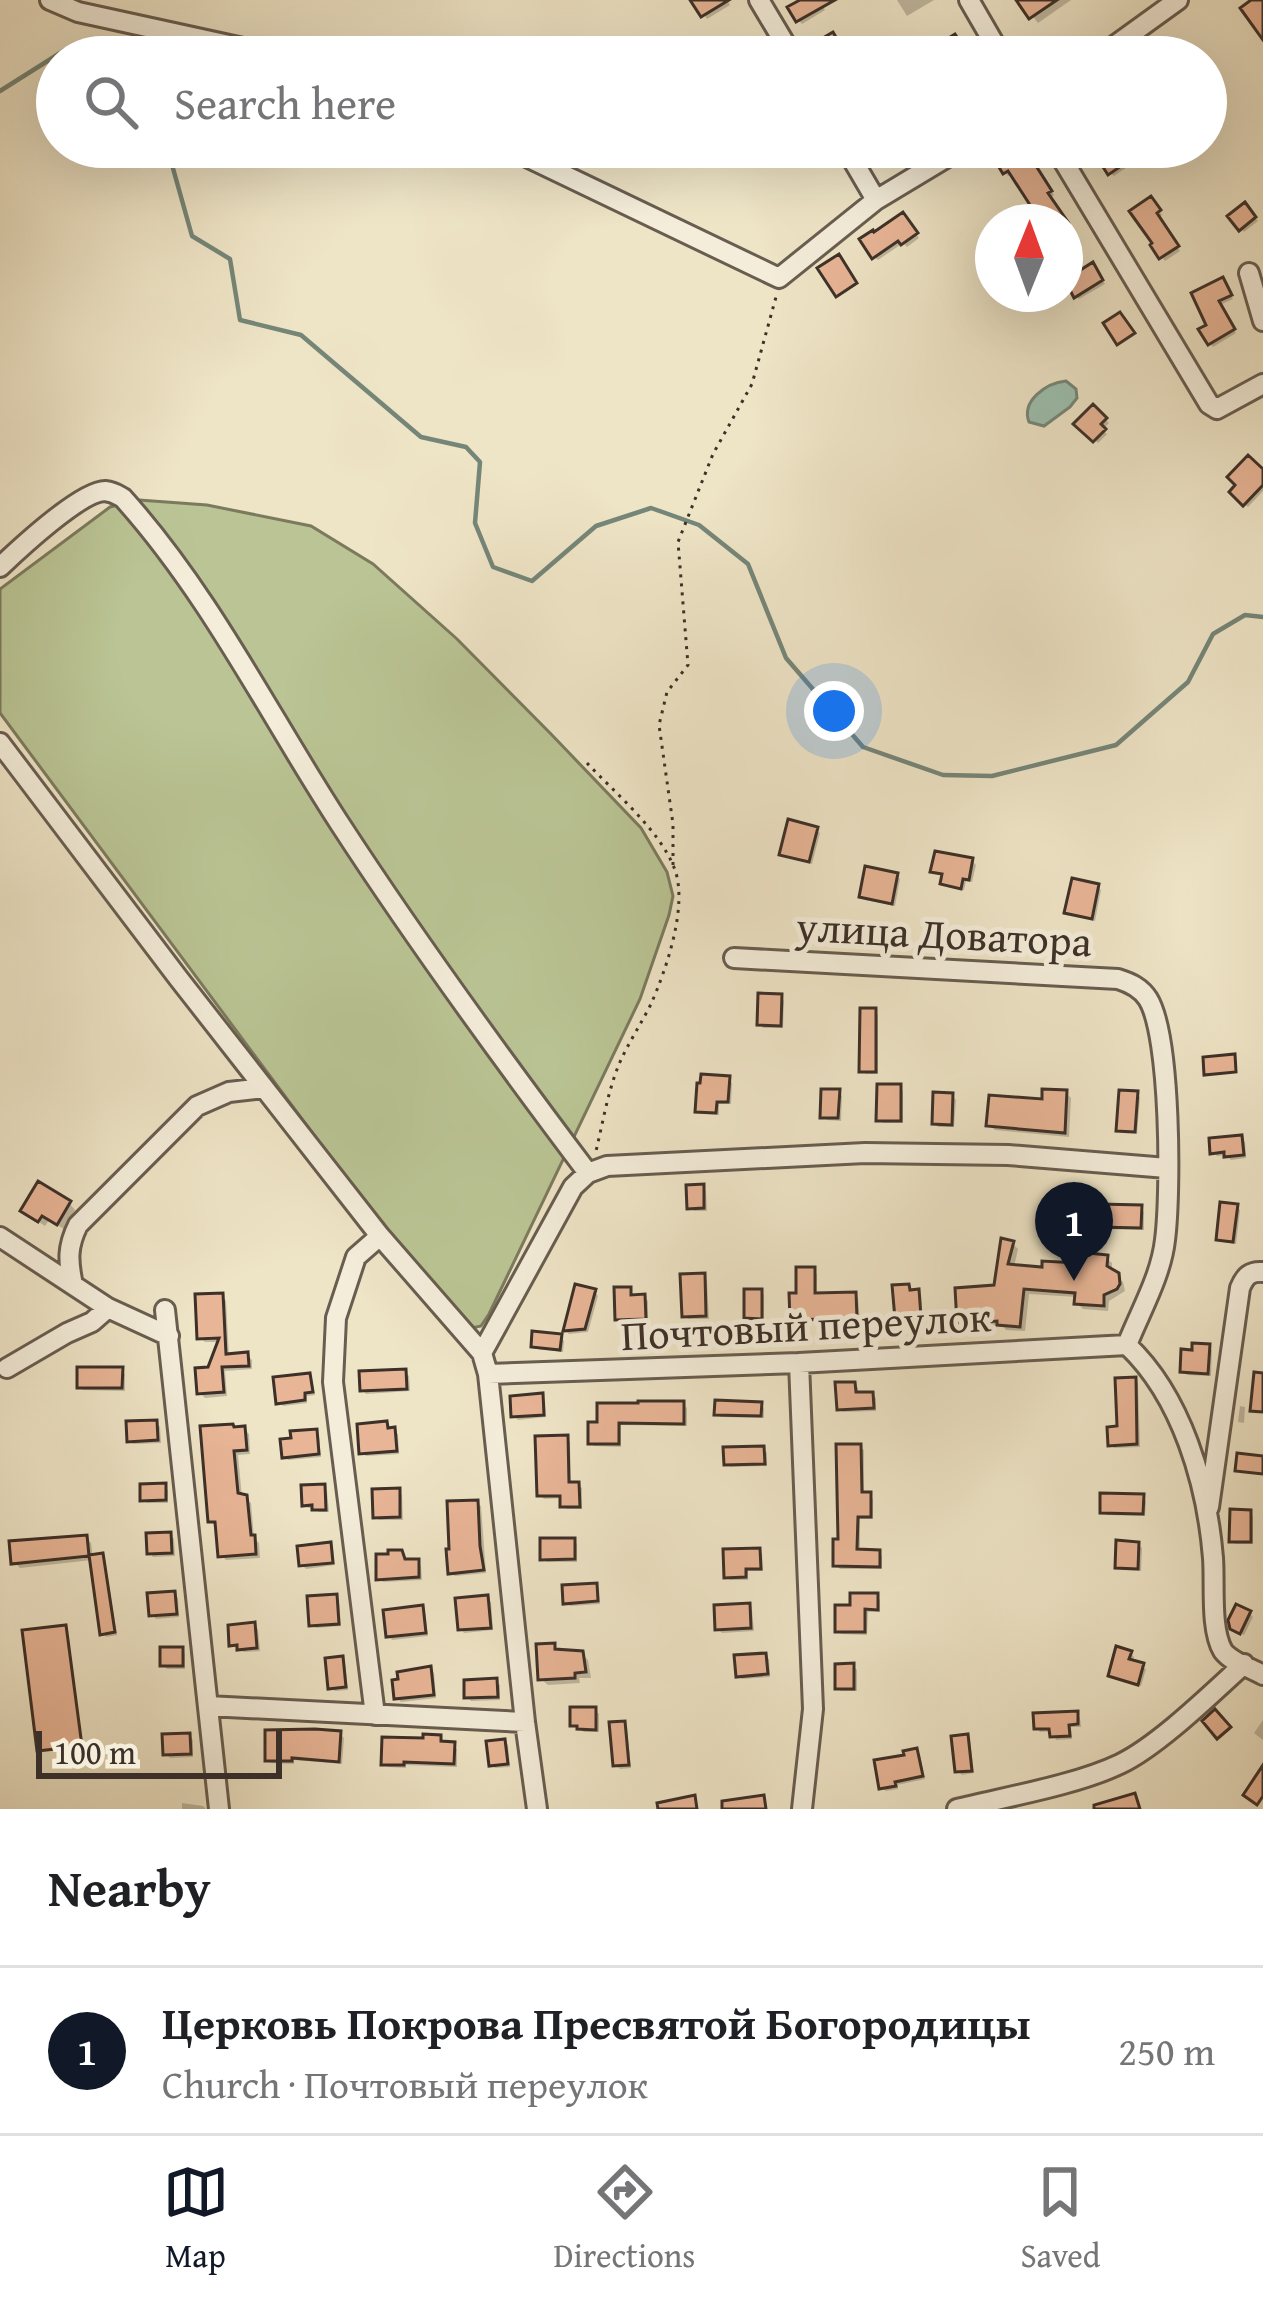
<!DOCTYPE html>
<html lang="en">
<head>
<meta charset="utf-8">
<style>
  body { margin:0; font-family:"Gentium Book Plus",serif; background:#f2f2f2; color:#202124 }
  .compass { position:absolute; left:975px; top:204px; width:108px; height:108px; border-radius:50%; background:#fff; box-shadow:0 12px 48px #0002; rotate:1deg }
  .scale { position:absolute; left:36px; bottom:30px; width:246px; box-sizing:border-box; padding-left:12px; border:6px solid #3c3028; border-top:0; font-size:33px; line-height:42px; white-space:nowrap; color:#3c3028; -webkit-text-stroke:9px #f4edda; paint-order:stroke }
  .you { position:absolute; left:834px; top:711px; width:42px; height:42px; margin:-30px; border:9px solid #fff; border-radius:50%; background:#1a73e8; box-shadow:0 0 0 18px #1a73e833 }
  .badge { display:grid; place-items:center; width:78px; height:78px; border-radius:50%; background:#111827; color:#fff; font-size:39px; font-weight:700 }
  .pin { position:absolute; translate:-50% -99px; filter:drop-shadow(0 3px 6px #0008) }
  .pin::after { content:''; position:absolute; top:63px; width:42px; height:36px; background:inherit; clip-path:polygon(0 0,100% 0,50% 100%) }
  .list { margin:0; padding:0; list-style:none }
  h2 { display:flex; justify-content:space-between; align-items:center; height:156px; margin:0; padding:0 48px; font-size:51px }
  h2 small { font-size:39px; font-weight:400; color:#757577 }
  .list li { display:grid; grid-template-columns:78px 1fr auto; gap:36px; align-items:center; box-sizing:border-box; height:168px; padding:0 48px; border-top:3px solid #e0e0e0 }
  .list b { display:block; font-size:45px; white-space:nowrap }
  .list p { margin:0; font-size:39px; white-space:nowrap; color:#757577 }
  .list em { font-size:39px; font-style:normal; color:#757577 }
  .icon { flex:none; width:66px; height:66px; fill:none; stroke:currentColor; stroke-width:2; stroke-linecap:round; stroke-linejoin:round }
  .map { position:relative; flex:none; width:1263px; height:1809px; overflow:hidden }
  .search { position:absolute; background:#fff; box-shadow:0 12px 48px #0002; left:36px; right:36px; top:36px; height:132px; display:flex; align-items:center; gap:30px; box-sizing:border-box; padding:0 42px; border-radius:66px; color:#757577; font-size:45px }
  .sheet { height:324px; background:#fff }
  nav { display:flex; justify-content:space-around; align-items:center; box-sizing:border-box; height:168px; border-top:3px solid #e0e0e0; background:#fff; font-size:33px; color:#757577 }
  nav a { display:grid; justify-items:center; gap:6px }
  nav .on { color:#111827 }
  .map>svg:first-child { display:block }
  .green { fill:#bac494; stroke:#7b7a5e; stroke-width:3 }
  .water { fill:#9bbfae; stroke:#758678; stroke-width:3 }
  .shadow { fill:#0003 }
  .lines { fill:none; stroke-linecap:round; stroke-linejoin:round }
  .stream { stroke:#758678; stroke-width:4.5 }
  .building { fill:#e8b596; stroke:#3c3028; stroke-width:3 }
  .minor-casing { stroke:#685d50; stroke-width:24 }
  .path { stroke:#3c3028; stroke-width:3; stroke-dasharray:3 6; stroke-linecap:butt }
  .minor { stroke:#f4edda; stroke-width:18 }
  .labels { text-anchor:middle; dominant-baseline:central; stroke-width:10; stroke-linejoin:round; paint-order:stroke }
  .street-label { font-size:42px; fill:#3c3028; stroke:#f4edda }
</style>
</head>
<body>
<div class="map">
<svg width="1263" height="1809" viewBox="0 0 1263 1809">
  <rect width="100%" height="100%" fill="#eee4c6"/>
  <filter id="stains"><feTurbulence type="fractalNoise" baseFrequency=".00167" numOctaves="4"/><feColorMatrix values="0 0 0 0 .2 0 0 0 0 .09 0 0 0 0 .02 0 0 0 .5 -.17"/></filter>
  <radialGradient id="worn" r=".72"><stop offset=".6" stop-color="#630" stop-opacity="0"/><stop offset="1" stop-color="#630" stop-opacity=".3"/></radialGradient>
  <path class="green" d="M139,500L207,505L311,526L373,564L457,639L551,734L641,828L667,872L673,896L669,915L640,999L489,1314L481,1326L472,1328L463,1322L360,1197L0,713V589L110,507Z"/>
  <path class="water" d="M1066,381L1076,389L1077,398L1070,407L1044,426L1029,422C1021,401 1046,383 1066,381Z"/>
  <path class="shadow" d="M695,0H727L730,5L707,19Z
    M803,0H820L825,10L802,24L798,20Z
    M897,0H934L907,16Z
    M1020,0H1071L1038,23Z
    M730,47L737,57H713Z
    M886,147H905L910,154L897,162Z
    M1017,147H1022L1054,195L1050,198L1073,233L1065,239V222H1044L1013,173L1008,176L1005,172Z
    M1122,147H1131L1139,159L1114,176L1110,173Z
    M1150,200L1162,215L1158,218L1180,251L1165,261L1162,257Z
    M1245,206L1258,221L1244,232L1232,217Z
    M907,220L919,238L907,247L903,243L878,260L874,257Z
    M1096,270L1105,284L1079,299L1076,296Z
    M1222,281L1233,299L1220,305L1236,333L1213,347L1210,343V326Z
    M1093,408L1109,423L1102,430L1107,434L1098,443L1078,424Z
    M1263,473V491L1248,507L1233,492L1240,485Z
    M816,830L820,833L812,864L786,857L782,854Z
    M972,861L976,865L972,882L966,881L964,890L947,887L943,883L945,876L934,871Z
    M896,875L900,879L895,906L866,900L862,896Z
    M1098,887L1101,890L1095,921L1071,915L1068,912Z
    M781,997L784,1001L783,1028H763L760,1024Z
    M875,1011L878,1015V1074H866L862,1070Z
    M728,1079L732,1083L731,1104H719V1115L702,1114L698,1111Z
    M900,1087L903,1091V1123H883L879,1119Z
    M838,1092L842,1096L841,1121L827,1120L823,1116Z
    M1066,1093L1071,1098L1069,1137L995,1130L989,1125Z
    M1136,1094L1140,1097L1137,1134L1122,1133L1119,1130Z
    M952,1096L956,1100L954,1127H938L935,1123Z
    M1241,1138L1245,1142L1246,1158L1231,1160L1226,1155L1217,1156L1213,1152Z
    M702,1187L706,1191L707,1211H694L690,1208Z
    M69,1203L75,1210L64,1229L49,1220L45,1226L23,1211Z
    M1236,1207L1240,1210L1236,1244L1223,1242L1219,1239Z
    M1141,1208L1144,1212V1230L1104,1229L1100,1226Z
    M1012,1243L1018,1249L1014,1267L1045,1270L1080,1266L1106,1258L1112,1263V1272L1123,1282L1125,1291L1109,1301L1108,1311L1083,1309L1077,1303V1297L1029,1294L1025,1331L1006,1330L1002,1325L966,1328L960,1322L997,1288Z
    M813,1270L817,1274V1296L855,1295L858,1298L860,1321L796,1322L793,1318L799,1296Z
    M704,1276L707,1280L709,1319H688L685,1316Z
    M908,1287L921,1296L923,1320L901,1321L897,1318Z
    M630,1290L633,1297H644L648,1301V1321L621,1322L618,1318Z
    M595,1292L598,1296L588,1332L569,1334L566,1331Z
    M761,1292L764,1295V1321H751L747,1317Z
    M222,1296L226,1301L229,1356L247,1355L252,1360V1369L225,1371L227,1396L205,1398L200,1393L221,1342H205L200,1338Z
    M561,1337L564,1341L563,1352L537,1349L534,1346Z
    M1208,1347L1212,1350L1211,1376L1187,1375L1183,1371Z
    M121,1370L125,1374V1391L83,1390L80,1387Z
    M405,1372L409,1376L410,1391L366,1394L363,1390Z
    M309,1376L312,1379L315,1395L307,1396V1403L283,1406L279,1402Z
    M1134,1380L1138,1383L1140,1447L1114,1448L1111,1445L1120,1429Z
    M854,1385L858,1388V1395H872L876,1398V1411L843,1412L840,1408Z
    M541,1396L545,1400L546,1417L518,1420L514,1416Z
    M683,1404L687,1408V1426L621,1425V1447L594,1446L591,1443V1425Z
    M761,1405L764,1408V1418L721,1417L717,1414Z
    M1240,1406L1245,1407L1244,1423L1238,1422Z
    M156,1423L160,1427L161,1443L133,1444L130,1441Z
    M386,1425L398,1434L399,1454L366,1456L362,1453Z
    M232,1427L244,1429L249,1434L250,1454L238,1455L242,1497L251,1503L254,1538L259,1543L260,1558L226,1560L221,1555L215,1526L211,1521Z
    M316,1432L319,1435L321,1457L288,1460L284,1456Z
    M567,1438L570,1442L571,1485H578L582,1488V1509H567L563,1506V1498L544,1499L540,1495Z
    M860,1447L864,1450V1495L873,1499V1519H860V1552L879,1553L882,1556V1569H840L836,1565Z
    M763,1449L767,1453V1466L730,1467L727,1464Z
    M164,1486L168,1490V1503H147L143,1500Z
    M324,1487L327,1491L329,1512H319L314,1508H308L305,1505Z
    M399,1491L402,1495L403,1520H379L376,1516Z
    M1142,1497L1146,1501L1145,1516L1106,1515L1103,1511Z
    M477,1503L481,1506L486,1573L455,1576L451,1573L452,1551Z
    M1250,1513L1253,1516V1544H1236L1232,1541Z
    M170,1535L174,1539L175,1556L153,1557L150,1553Z
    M86,1538L91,1543L93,1558L102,1556L105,1560L117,1635L106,1637L103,1633L92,1560L20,1568L14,1562Z
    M574,1541L577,1544V1562H547L543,1559Z
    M1138,1544L1142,1548L1141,1571L1122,1570L1118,1567Z
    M329,1545L333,1549L335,1565L306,1569L302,1565Z
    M759,1551L762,1554L763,1571H748V1580H730L727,1577Z
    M401,1553L406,1562H418L421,1566L422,1580L383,1582L379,1578L391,1557Z
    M595,1586L599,1589L600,1604L570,1606L566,1602Z
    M174,1594L178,1598L179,1617L156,1619L152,1615Z
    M877,1596L880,1600V1612H868L867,1635L841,1634L838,1630L852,1608Z
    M336,1597L339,1601L341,1626L316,1628L312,1624Z
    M487,1598L491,1602L493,1630L464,1633L461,1629Z
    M749,1606L752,1610L754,1631L722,1633L718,1629Z
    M422,1608L425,1612L428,1636L392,1640L389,1636Z
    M1249,1613L1253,1617L1244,1635L1237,1632Z
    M254,1626L258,1629L260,1651L244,1652L236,1648L232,1645Z
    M554,1646L559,1652L582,1654L588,1660L591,1678H579L580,1683L548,1685L541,1679Z
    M182,1650L185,1654V1669H167L163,1665Z
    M1130,1653L1134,1657L1132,1663L1146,1669L1141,1686L1111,1675Z
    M765,1656L769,1659L770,1677L742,1679L739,1675Z
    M342,1659L345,1663L348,1690L335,1691L331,1688Z
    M853,1666L857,1670V1691H841L838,1688Z
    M430,1669L434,1673L436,1698L401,1702L397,1698Z
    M496,1682L500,1685V1700L471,1701L467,1697Z
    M595,1710L599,1714V1732H584L573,1725Z
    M1077,1714L1080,1718L1081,1727H1071L1072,1739L1056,1740L1053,1731L1040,1732L1037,1728Z
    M1263,1720V1740L1254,1733Z
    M624,1724L627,1728L631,1768L620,1769L616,1765Z
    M340,1734L344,1738L342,1764L294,1760V1764L271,1763L268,1760Z
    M189,1736L193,1740V1757L170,1758L166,1754Z
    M967,1737L970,1741L974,1773L962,1775L958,1771Z
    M440,1738L457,1749V1767L406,1765V1768L388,1767L384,1763Z
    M504,1742L508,1745L510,1767L495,1768L491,1764Z
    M916,1751L920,1755L925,1779L897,1785L898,1789L886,1791L882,1788L907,1757Z
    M182,1803L203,1806L206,1809H182Z"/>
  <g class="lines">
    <path class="stream" d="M0,91L65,50L91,57
      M167,147L192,236L230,259L240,320L301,335L421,437L466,447L480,462L475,523L493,567L532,581L596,526L651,508L699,525L748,564L786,658L863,747L943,775L992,776L1116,745L1188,682L1213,634L1245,615L1263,617"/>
  </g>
  <path class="building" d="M690,0H729L701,17Z
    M800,0H835L796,22L787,7Z
    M1016,0H1057L1029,19Z
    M1251,0H1263V40L1240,8Z
    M833,32L842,48L826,57H815L809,46Z
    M955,34L966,51L956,57H918Z
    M1011,147H1024L1052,191L1048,193L1068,222H1041L1008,171L1003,174L993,157Z
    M1116,147H1149L1108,175L1098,159Z
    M1151,196L1161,210L1157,213L1179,246L1159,259L1150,245L1152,243L1129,211Z
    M1245,202L1256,217L1239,231L1227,216Z
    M903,212L918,233L901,245L898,241L872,259L859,239L873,230L874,232Z
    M839,254L857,283L836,297L817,268Z
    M1093,262L1103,280L1074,298L1065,280Z
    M1223,277L1232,295L1219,301L1235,329L1208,345L1198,329L1206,325L1191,293Z
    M1120,312L1135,333L1117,345L1103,323Z
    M1093,404L1107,418L1101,424L1106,429L1093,442L1073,424Z
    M1248,455L1263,469V485L1243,506L1229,492L1235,485L1227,477Z
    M788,819L818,827L809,862L779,855Z
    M935,851L973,858L969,880L963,879L961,889L940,884L942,874L930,872Z
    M865,866L898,873L892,904L859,897Z
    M1072,878L1099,884L1092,919L1064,913Z
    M758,993L782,994L781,1026L757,1025Z
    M860,1008H876V1072H859Z
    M1235,1054L1236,1072L1204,1075L1203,1057Z
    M701,1074L730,1076L728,1102H717L716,1113L695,1112L697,1083H700Z
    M877,1084H901V1121H876Z
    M821,1089H840L838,1118H820Z
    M1042,1089L1067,1090L1065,1133L986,1126L989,1095L1042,1099Z
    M1119,1090L1138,1091L1135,1132L1116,1131Z
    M933,1092L953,1093L952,1125L932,1124Z
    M1242,1135L1244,1155L1224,1157V1152L1210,1154L1209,1138Z
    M38,1181L71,1201L57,1225L42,1216L38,1222L20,1211Z
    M704,1184V1208L687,1209L686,1185Z
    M1220,1202L1238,1204L1233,1242L1216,1240Z
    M1098,1204L1142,1205L1141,1228L1097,1227Z
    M1001,1238L1014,1241L1008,1264L1042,1267V1261L1077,1263L1078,1252L1108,1255L1107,1266L1119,1273L1120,1284L1117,1289L1104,1295V1306L1074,1304L1075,1293L1024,1289L1020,1327L997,1325V1321L957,1324L955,1288L994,1285Z
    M796,1267H815V1293L856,1292L857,1318L790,1320L789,1293H796Z
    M705,1273L706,1316L682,1317L680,1274Z
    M575,1284L596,1289L585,1329L563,1331Z
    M909,1284L910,1290L919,1289L921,1317L895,1319L892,1285Z
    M614,1287H631V1295L645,1294L646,1319L615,1320Z
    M744,1289H762V1319L744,1318Z
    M223,1293L226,1354L248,1352L249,1366L222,1367L224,1392L197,1394L195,1368L208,1367L219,1338L197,1339L195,1294Z
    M532,1331L562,1334L560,1350L531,1347Z
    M1192,1343L1210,1344L1208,1374L1180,1372L1181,1349L1192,1350Z
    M77,1367H123L122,1388H77Z
    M406,1369L407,1389L360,1391L359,1371Z
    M1254,1372L1263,1373V1412L1250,1411Z
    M310,1373L313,1392L305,1393V1400L276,1404L273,1377Z
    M1136,1377L1137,1444L1108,1446L1107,1427L1117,1426L1115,1378Z
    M835,1382H855L856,1392H873L874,1408L837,1410Z
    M543,1393L544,1415L511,1417L510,1396Z
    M715,1400L762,1402L761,1416L714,1415Z
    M638,1401H684V1424L619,1423V1444H588V1422H597V1403H638Z
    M157,1420L158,1440L127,1442L126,1421Z
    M387,1421L388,1428L395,1427L397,1451L359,1454L357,1424Z
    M233,1424L234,1427L245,1426L247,1450L234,1451L238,1493L247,1495L251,1535H255L256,1554L218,1557L215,1522H208L200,1426Z
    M317,1429L319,1454L282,1458L280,1439L291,1438L290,1431Z
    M568,1435L569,1482H579L580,1507H560V1496H537L535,1436Z
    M836,1444H861L862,1492H871V1517H858L857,1549L880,1550V1567L833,1566V1539H838Z
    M764,1446L765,1464L724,1465L723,1447Z
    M1237,1453L1263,1456V1474L1235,1471Z
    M166,1483V1500L140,1501V1484Z
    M325,1484L326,1510H312V1505L302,1506L301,1485Z
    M400,1488V1517L373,1518L372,1489Z
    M1100,1493L1144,1494L1143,1514L1100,1513Z
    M478,1500L480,1546L484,1570L448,1574L446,1549H449L447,1501Z
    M1230,1509L1251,1510V1542H1229Z
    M171,1532L172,1553L147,1554L146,1533Z
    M87,1535L89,1556L11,1564L9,1541Z
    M540,1538H575V1559L540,1560Z
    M1116,1540L1139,1542L1138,1569L1115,1568Z
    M331,1542L333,1563L299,1566L297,1546Z
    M760,1548L761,1569H746V1577L724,1578L723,1549Z
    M388,1550H402L405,1559H419V1577L376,1580V1554H388Z
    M103,1553L115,1632L100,1635L89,1555Z
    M597,1583L598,1601L563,1604L562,1585Z
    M175,1591L177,1614L149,1616L147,1593Z
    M850,1593H878V1610L865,1609V1632H835V1605H850Z
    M337,1594L339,1624L309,1626L307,1596Z
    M488,1595L491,1628L458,1630L455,1598Z
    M750,1603L751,1628L715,1630L714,1605Z
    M1236,1604L1251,1611L1240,1634L1230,1629L1228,1620Z
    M423,1605L426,1633L386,1637L383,1610Z
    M255,1622L257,1648L237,1650V1645L229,1646L228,1625Z
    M66,1625L82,1746L37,1751L22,1630Z
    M555,1643V1649L583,1651L586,1672L575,1673V1678L538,1680L536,1644Z
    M1116,1646L1132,1651L1129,1659L1144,1663L1138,1685L1108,1676Z
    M160,1647H183V1666H160Z
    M766,1653L768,1674L736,1677L734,1655Z
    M343,1656L346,1687L328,1689L325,1658Z
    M854,1663V1689H835V1664Z
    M431,1666L434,1695L394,1699L392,1680L398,1679L397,1672Z
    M497,1678L498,1697L464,1698V1680Z
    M570,1707H596V1730L577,1729V1726H570Z
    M1215,1709L1231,1727L1217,1739L1202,1721Z
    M1078,1711V1724L1069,1725L1070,1736L1050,1737L1049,1729H1034L1033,1713Z
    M625,1721L629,1765L613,1766L609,1722Z
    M315,1729L341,1731L339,1762L292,1758V1761H265V1730Z
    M190,1733L191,1754L163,1755L162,1734Z
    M423,1734L441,1735V1741L455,1742L454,1764L404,1762V1765H381L382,1737L423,1738Z
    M968,1734L972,1771L955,1772L951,1736Z
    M505,1739L508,1764L489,1766L486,1741Z
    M917,1748L923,1776L895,1782L896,1786L879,1789L874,1760L904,1755L903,1751Z
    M1263,1765V1796L1257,1805L1243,1795Z
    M1135,1793L1140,1809H1094V1805Z
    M695,1795L697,1809H658L657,1803Z
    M764,1795L766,1809H722V1801Z"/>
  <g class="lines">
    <g class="minor-casing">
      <path id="minor" d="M50,0L78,12L284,57
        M759,0L793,57
        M969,0L1002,57
        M1099,57L1178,0
        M506,147L779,278L876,200L964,147
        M845,147L876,200
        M1055,147L1209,404L1217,409L1263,384
        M1249,273L1263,321
        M0,567C19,549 81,491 105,491C114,492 116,494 123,498C211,596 269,715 340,824C418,944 502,1059 588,1173
        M0,743L179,979L380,1236L482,1353
        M734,958L1118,979C1131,983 1141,988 1148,999C1171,1036 1171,1194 1165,1240C1161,1276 1140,1312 1127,1345
        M0,1237L108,1308L169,1336
        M73,1285C68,1261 67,1247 78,1225L197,1106L229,1092L264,1088
        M165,1310L219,1809
        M1127,1345C1182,1397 1207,1484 1213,1558C1215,1584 1210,1629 1223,1651C1231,1662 1251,1668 1263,1675
        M799,1363L813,1709L802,1809
        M7,1368L67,1333L92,1322L108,1308
        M488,1374L799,1363L1127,1345
        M1209,1507L1240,1288C1245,1276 1250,1271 1263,1272
        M208,1706L525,1722
        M375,1715L333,1382L336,1318L356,1257L380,1236
        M537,1809L525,1722L488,1374L482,1353L573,1187L588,1173L607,1166L865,1153L1008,1155L1167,1168
        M957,1809C1006,1797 1076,1785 1120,1764C1158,1746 1211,1694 1244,1664"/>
    </g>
    <path class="path" d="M587,763C615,793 661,831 675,870C688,907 666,970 651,1004C641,1024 629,1042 620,1062C608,1090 603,1122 596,1151
      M673,865V824L659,725L667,692L688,665L678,542L713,454L752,384L776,297"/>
    <use href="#minor" class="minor"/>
  </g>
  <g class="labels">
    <g class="street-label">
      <text transform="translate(944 933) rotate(3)">улица Доватора</text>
      <text transform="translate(806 1325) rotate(-3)">Почтовый переулок</text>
    </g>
  </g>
  <rect width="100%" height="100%" filter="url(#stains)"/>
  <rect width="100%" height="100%" fill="url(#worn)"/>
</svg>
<svg class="compass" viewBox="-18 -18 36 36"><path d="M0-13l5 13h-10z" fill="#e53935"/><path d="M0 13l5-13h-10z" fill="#757577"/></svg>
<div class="scale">100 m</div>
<div class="you"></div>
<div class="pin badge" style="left:1074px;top:1281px">1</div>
<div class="search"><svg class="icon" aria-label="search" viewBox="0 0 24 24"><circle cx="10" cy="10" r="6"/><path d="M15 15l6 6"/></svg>Search here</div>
</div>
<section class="sheet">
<h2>Nearby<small></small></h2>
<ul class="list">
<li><span class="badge">1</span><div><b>Церковь Покрова Пресвятой Богородицы</b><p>Church · Почтовый переулок</p></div><em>250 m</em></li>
</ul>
</section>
<nav>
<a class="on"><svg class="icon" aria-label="map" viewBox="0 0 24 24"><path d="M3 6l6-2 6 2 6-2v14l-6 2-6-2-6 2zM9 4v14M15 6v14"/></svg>Map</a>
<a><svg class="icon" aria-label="directions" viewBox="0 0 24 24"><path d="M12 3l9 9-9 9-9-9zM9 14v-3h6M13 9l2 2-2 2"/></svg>Directions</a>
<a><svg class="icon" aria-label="saved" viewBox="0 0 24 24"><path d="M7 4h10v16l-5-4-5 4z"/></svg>Saved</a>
</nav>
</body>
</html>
